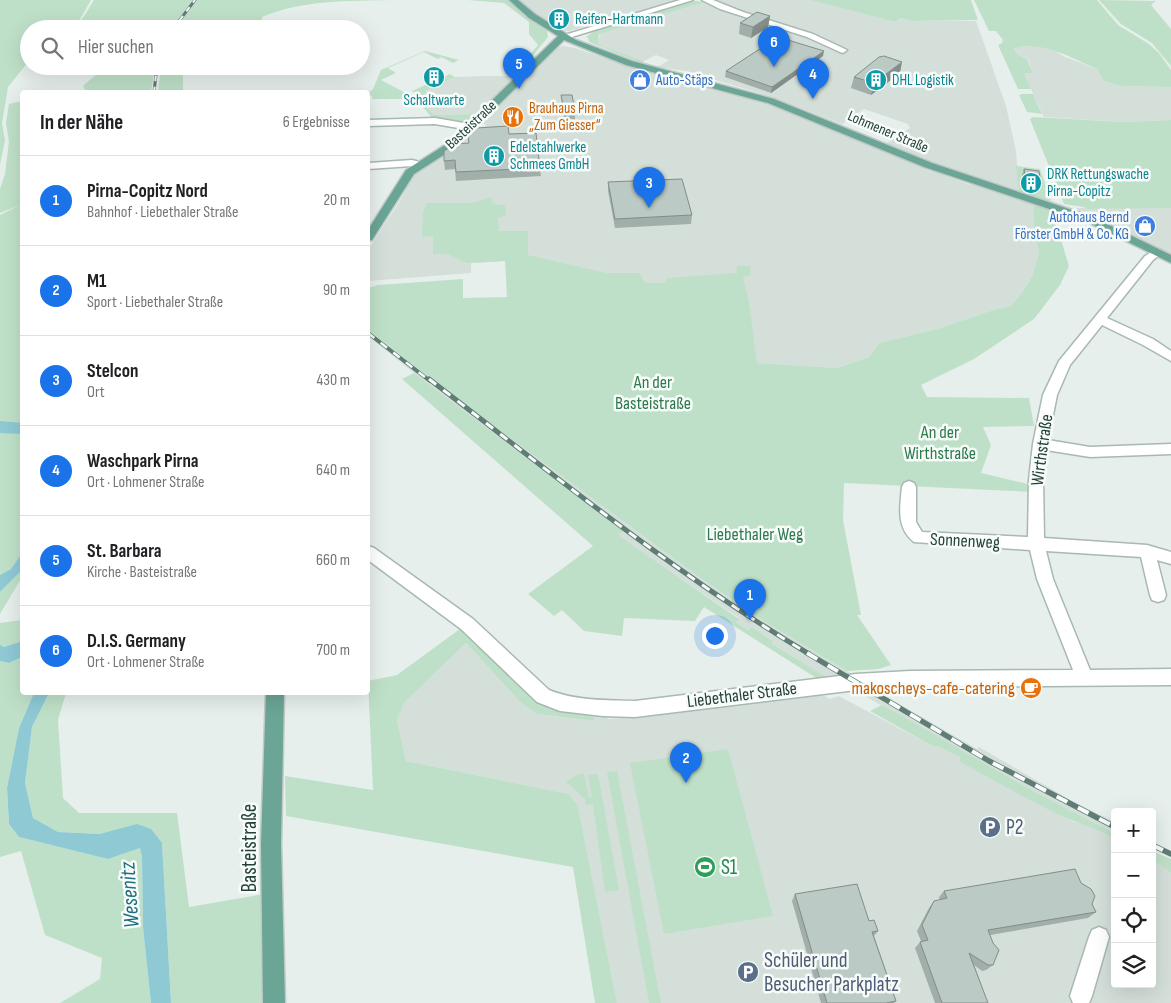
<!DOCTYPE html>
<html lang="de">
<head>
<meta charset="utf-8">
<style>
  body { margin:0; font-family:"Sofia Sans Condensed",sans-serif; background:#f2f2f2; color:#202124 }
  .controls { position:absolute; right:15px; bottom:15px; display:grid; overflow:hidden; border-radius:5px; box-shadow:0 5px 20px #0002 }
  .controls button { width:45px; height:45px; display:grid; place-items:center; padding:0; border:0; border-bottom:1px solid #e0e0e0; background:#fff; color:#202124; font:25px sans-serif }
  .you { position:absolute; left:714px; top:635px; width:18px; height:18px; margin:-12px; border:4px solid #fff; border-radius:50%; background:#1a73e8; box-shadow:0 0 0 8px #1a73e833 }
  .badge { display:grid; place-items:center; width:32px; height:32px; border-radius:50%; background:#1a73e8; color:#fff; font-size:16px; font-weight:700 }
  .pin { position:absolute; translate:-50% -41px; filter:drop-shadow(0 1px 2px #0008) }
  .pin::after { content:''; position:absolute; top:26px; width:18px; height:15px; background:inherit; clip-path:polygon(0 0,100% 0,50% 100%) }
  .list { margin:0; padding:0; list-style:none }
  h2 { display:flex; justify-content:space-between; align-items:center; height:65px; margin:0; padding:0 20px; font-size:21px }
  h2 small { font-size:16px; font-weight:400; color:#757577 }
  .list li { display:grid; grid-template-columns:32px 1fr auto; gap:15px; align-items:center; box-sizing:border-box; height:90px; padding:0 20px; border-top:1px solid #e0e0e0 }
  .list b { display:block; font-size:19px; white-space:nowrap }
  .list p { margin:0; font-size:16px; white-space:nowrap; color:#757577 }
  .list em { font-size:16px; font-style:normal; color:#757577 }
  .icon { flex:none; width:28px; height:28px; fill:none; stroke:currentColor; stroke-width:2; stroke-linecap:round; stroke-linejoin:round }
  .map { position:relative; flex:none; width:1171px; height:1003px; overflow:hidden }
  .search { position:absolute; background:#fff; box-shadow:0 5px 20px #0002; left:20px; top:20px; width:350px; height:55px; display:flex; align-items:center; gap:12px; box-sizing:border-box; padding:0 18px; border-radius:28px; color:#757577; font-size:19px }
  .panel { position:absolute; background:#fff; box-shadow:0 5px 20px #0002; left:20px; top:90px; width:350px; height:605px; border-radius:5px }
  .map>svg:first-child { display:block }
  .built { fill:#d4dfda }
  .green { fill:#bfe0c8 }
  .water { fill:#8ec9d4 }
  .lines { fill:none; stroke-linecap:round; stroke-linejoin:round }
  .minor-casing { stroke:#a8b8b2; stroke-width:3 }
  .major-casing { stroke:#c2cac8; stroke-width:3 }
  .minor { fill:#fff; fill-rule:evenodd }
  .major { fill:#6aa596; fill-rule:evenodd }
  .rail-far3-casing { stroke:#5f7d75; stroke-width:3 }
  .rail-far2-casing { stroke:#5f7d75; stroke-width:4 }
  .rail-far1-casing { stroke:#5f7d75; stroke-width:5 }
  .rail-casing { stroke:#5f7d75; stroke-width:5.5 }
  .rail-far3 { stroke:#f7fbf9; stroke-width:2; stroke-dasharray:5.5; stroke-linecap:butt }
  .rail-far2 { stroke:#f7fbf9; stroke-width:2.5; stroke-dasharray:8; stroke-linecap:butt }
  .rail-far1 { stroke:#f7fbf9; stroke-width:3; stroke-dasharray:9; stroke-linecap:butt }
  .rail { stroke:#f7fbf9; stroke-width:4; stroke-dasharray:12; stroke-linecap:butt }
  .wall { fill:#a1aea9 }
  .shaded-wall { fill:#838d89 }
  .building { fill:#bbcac4; stroke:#838d89 }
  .labels { text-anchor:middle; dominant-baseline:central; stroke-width:5; stroke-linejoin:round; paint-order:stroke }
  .far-culture-label { font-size:15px; fill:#0d838f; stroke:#f7fbf9; text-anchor:start }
  .far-shop-label { font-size:15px; fill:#366cbe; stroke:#f7fbf9; text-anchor:start }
  .far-food-label { font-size:15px; fill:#c56008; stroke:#f7fbf9; text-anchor:start }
  .far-street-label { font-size:15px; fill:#24423a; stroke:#f7fbf9 }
  .park-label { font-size:18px; fill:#2d7a4b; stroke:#f7fbf9 }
  .street-label { font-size:18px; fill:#24423a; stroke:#f7fbf9 }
  .food-label { font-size:18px; fill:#c56008; stroke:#f7fbf9; text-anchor:end }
  .near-service-label { font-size:21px; fill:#4e5e75; stroke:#f7fbf9; text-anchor:start }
  .near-street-label { font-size:21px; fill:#24423a; stroke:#f7fbf9 }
  .near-leisure-label { font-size:21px; fill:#27864d; stroke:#f7fbf9; text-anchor:start }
  .near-water-label { font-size:22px; font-style:italic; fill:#1c6f80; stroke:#f7fbf9 }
</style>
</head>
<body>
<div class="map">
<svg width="1171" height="1003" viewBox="0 0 1171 1003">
  <rect width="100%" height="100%" fill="#e6efeb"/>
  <path class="built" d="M518,0H677L569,31L560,30Z
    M710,0H809L895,22L900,18L912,21H976L1006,106L1016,151L1019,193L931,165L884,145L910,128L908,124L864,109L842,124L773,97L685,71L658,67L669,60L656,55L644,61L600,45L598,42L600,34L604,32L705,2L711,4Z
    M563,46L575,48L622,64L705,88L758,100L882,150L931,172L932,171L970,185L972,184L1036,204L1033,209L1035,236L1039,251L1033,275L1021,294L1011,306L996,309L937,329L879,343L869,357L837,368L756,363L749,301L505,261L471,263V273L368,281V250L398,204L414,175L450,152L475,130L483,129L486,125L482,123L556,48Z
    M1037,46L1054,50L1065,57L1097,69L1104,81L1120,86L1171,87V120L1124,122L1044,117L1023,72L1033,73L1028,59L1017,54L1014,47Z
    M485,76H516L477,114L434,115L426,106V91L455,77Z
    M1078,208H1171V256L1155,246L1077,212L1075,209Z
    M368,330L453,396L699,577L768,624L847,671L850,674L825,676L772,644L773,641L752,627L748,630L736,622L739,618L617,535L622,531L414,373L368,336Z
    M466,643L521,703L537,714L594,721V711L604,712L608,719L676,713L821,694L830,699L839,696L934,747L938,745L960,757L959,760L1074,822L1094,827L1115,838V984H1152V859L1171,873V1003H617L578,806L569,794L406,761L397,720L404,703Z
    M870,687L977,749L979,747L1074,802L1115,822V833L1075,814L994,769L854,690Z"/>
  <path class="green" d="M0,0H91L80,19L69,29H29V61L8,87L2,123L5,140L0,165Z
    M94,0H193L171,29H72L83,18Z
    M197,0H391C349,1 301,0 262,17V29H176Z
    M468,0H509L525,16L547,31L548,37L526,64H513L526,60L538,45L529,34V22L504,3Z
    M809,0H971L978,20L912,21L900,18L895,22Z
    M974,0H1097L1118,25L1149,44L1159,53L1171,70V87L1120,86L1104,81L1097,69C1070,58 1045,41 1014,48L1017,54L1027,59L1033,73H1024L1031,89H1018L998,45L1002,43L1003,40L996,31H989Z
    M1099,0L1156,1L1151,5L1171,29V66L1152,43L1121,24Z
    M695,1L705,2L599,34L598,42L600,45L644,61L642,63L589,42L588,38L586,37L596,30Z
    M425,51L459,60L453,63L441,57L438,59L424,52L388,68L396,73L381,80L417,99H372V96H368V93L373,89L381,70Z
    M106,66H155L151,92H86L83,86Z
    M161,66H183V92H158Z
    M450,74L455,77L426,91V106L434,115L477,114L469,123L432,118L424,108L423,97L412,91Z
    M1022,94H1033L1042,114L1027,112L1019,95Z
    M22,101V205H20L22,206V553L11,569L0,575V215L20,205L0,213V189L5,174L9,142L6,123L9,104Z
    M1033,117L1124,122L1171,120V208L1088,209L1084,207L1064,204L1030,119Z
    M1016,166L1040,169L1051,201L1019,193Z
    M491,197L493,204L505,205L506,216L498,218L499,231H528V255L606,273H640L645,283H665L667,278L736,273L737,266H750L751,275L743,277L749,301L757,363L837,368L869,357L879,343L937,329L996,309L1011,306L1021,294L1033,275L1039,251L1035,236L1033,209L1036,204L1048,208L1059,233L1069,266L1060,285L1034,319L974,359L921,385L927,397L1029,398L1034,426L983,427L991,445L981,473L1032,485L1031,492L844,483L843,520L861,615H857L891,665L878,669L847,671L768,624L699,577L453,396L368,330V288L378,285L463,279V298L507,297L505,261L471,263L463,262L448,254H433V236L422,237L423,212L427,203H472Z
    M414,373L623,531L618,535L739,619L736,622L748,630L752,627L773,641L772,644L825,676L826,681H821L704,607L695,621L624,618L622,636L584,631L562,610L554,616L528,594L593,546L402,379Z
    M22,570V577L0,614V592Z
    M22,620V641L4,647L0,645V623Z
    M464,626L544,705L559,709L594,711V721L537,714L521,703L466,643L404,703L397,720L406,761L569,794L578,806L617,1003H595L573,867L286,816L285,776L373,790L368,681L397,675Z
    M22,657V692L34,693L19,728L7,788L9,824L19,837L108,859L140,848L142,857L143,927L151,1003H60L100,979L102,958L45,935L21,851L0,857V661L9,663Z
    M49,693H66L58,720L63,798L79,813H177L189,907L264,894L267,1003H171L162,843L116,831L100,834L58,832L33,818L25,783L32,727Z
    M882,705C960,748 1035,795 1115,833V838C1094,827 1072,822 1051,811C1020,795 989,778 959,761L960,757L938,746L934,747L870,711Z
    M728,749L773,916L664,934L630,763Z
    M617,771L661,1003H649L607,772Z
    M584,773L589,798L592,797L588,775L598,774L619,890L605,892L593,804L586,805L585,799L566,782L577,775Z
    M1152,851L1171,859V873L1152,859Z"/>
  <path class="water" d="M0,421L22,423V434L0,433Z
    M22,553V570L0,592V575L11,569Z
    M22,641V657L9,663L0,661V645L4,647Z
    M34,693H49L32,727L25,783L33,818L58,832L100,834L137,824L151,829L162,843L171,1003H151L143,927L142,857L140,848L108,859L19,837L9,824L7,788L19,728Z"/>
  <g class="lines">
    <g class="minor-casing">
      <path id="minor" d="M680,0H693L565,39L558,37Z
        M702,0H713L743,12L813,34L847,50L843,53L840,52L807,37L720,9Z
        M435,118L470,124L475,127L470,130L435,124L368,126V120Z
        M412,160L424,163L425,165L420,168L412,166L368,169V163Z
        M1157,249L1161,250L1163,252L1153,260L1107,318L1153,339L1171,351V361L1143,345L1102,325L1070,365L1057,395L1048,440L1090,447L1171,444V454L1090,457L1046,450L1043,480L1044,538L1147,545L1171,552V564L1157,560L1166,595L1164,600L1158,602L1152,600L1150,595L1141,557L1046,551L1053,579L1090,670L1171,669V685L910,687L856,690L635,717L603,716L560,711L537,702L461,629L368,560V546L374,548L473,619L549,690C575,701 607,700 635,701L856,674L910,671L1073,670L1037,579L1030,550L914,542C896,528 900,507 902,487L904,483L909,481L914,483L916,487V522L922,532L1028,537L1029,480L1033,444L1043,395L1059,361L1145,256Z
        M1099,927L1106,930L1109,937L1092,996L1089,1003H1073L1070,996L1089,937L1092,930Z"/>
    </g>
    <g class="major-casing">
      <path id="major" d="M509,0H518L535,14L576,40L632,61L774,99L932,163L1093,217L1171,255V263L1085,221L924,167L768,103L626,65L564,40L456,147L414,174L372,240L368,241V230L406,170L448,143L558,36L529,18Z
        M266,692H284L281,844L285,1003H263L261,844Z"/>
    </g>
    <use href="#minor" class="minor"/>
    <use href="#major" class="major"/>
    <g class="rail-far3-casing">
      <path id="rail-far3" d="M173,29L195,0
        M154,92L157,66"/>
    </g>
    <g class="rail-far2-casing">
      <path id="rail-far2" d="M368,333L430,381"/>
    </g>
    <g class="rail-far1-casing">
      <path id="rail-far1" d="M429,379C553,474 675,574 809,654"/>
    </g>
    <g class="rail-casing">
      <path id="rail" d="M807,653L989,761L1115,827
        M1152,845L1171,854"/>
    </g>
    <use href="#rail-far3" class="rail-far3"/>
    <use href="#rail-far2" class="rail-far2"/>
    <use href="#rail-far1" class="rail-far1"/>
    <use href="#rail" class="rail"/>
  </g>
  <path class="wall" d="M770,16L768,27L751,38L739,34L740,23Z
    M823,56L771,93L725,77L726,71Z
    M900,73L871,95L851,88L854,77Z
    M561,95L575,110V119H564L562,104Z
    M509,134L540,168L541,176L456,181L455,169L445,170L444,161L469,143Z
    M1024,169L1041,184L1038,190L1023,188L1022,175Z
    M608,182L692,215L691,224L615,228L608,191Z
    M944,891L1092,904L1096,912L1088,918L990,935L993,965L986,970L982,971L974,965L988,1003H935L915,948L921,941L917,931L929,908L934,901L940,900L939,897Z
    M795,894L869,921L878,931L874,936L896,1001L894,1003H821L792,901Z"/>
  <path class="shaded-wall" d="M770,16L768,27L751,38L753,27Z
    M824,51L823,56L771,93L772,87Z
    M902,62L900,73L871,95L874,83Z"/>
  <path class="building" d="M757,12L770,16L753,27L740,23Z
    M778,37L824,51L772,87L726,71Z
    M884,56L902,62L874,83L854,77L879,57Z
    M561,95H572L575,110L564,111Z
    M508,126L509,134L536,133L540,168L456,172L455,160L444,161V151L455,144L469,143L468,136L476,128Z
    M1024,169L1039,171L1041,184L1026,183Z
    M682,179L692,215L615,219L608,182Z
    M1075,869L1081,883L1091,889L1095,896L1092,904L1096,912L988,930L993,943L999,950L993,965H988L969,953L988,1003H942L920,942L928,940L922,925L934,901L947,898L944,891Z
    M857,884L869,921L874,920L878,931L872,932L896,1001L886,1003H827L795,894Z"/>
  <defs>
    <g id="building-disc" transform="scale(1.125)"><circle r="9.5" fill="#0f9aa8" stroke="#f7fbf9"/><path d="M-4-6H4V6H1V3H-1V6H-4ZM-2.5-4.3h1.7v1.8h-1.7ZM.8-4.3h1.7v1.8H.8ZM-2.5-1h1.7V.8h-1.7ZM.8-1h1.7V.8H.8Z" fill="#fff"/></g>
    <g id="shop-disc" transform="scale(1.125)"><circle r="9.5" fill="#3f7fe0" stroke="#f7fbf9"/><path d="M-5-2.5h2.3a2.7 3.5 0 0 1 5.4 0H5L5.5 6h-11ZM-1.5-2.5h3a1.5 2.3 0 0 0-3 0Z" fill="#fff"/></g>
    <g id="restaurant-disc" transform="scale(1.125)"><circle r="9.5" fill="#e8710a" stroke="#f7fbf9"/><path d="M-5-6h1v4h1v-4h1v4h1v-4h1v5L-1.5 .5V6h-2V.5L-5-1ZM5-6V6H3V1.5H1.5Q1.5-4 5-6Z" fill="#fff"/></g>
    <g id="cafe-disc" transform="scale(1.125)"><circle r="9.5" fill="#e8710a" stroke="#f7fbf9"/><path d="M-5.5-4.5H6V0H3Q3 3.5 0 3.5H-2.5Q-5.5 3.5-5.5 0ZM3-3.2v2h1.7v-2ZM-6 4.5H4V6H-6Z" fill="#fff"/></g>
    <g id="parking-disc" transform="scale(1.125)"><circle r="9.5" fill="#5c6f8a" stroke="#f7fbf9"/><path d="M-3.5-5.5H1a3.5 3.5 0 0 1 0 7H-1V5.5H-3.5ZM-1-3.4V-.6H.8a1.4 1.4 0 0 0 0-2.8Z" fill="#fff"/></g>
    <g id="stadium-disc" transform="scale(1.125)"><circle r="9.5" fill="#2e9e5b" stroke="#f7fbf9"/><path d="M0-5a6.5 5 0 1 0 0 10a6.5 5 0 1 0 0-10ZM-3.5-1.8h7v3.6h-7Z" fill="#fff"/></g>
  </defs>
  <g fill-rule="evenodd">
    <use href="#building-disc" x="559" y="19"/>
    <use href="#building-disc" x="434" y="77"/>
    <use href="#shop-disc" x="640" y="80"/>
    <use href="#building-disc" x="876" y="80"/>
    <use href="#restaurant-disc" x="513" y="117"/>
    <use href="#building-disc" x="494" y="156"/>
    <use href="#building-disc" x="1031" y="183"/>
    <use href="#shop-disc" x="1145" y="226"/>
    <use href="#cafe-disc" x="1031" y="688"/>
    <use href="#parking-disc" x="990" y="827"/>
    <use href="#stadium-disc" x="705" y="867"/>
    <use href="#parking-disc" x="748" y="972"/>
  </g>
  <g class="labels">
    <g class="far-culture-label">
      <text x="575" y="19">Reifen-Hartmann</text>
      <text x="892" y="80">DHL Logistik</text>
      <text x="434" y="100" text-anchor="middle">Schaltwarte</text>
      <text x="510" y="147">Edelstahlwerke<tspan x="510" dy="17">Schmees GmbH</tspan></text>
      <text x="1047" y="174">DRK Rettungswache<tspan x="1047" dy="17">Pirna-Copitz</tspan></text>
    </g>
    <g class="far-shop-label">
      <text x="656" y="80">Auto-Stäps</text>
      <text x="1129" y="217" text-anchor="end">Autohaus Bernd<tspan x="1129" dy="17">Förster GmbH &amp; Co. KG</tspan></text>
    </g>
    <g class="far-food-label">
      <text x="529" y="108">Brauhaus Pirna<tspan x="529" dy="17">„Zum Giesser“</tspan></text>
    </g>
    <g class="far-street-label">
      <text transform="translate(471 125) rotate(-43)">Basteistraße</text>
      <text transform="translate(888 132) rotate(23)">Lohmener Straße</text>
    </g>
    <g class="park-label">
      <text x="653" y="382">An der<tspan x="653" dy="21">Basteistraße</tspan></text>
      <text x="940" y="432">An der<tspan x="940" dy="21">Wirthstraße</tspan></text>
      <text x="755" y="534">Liebethaler Weg</text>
    </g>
    <g class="street-label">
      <text transform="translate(1042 450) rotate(-82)">Wirthstraße</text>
      <text transform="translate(965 541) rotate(3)">Sonnenweg</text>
      <text transform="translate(742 695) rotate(-7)">Liebethaler Straße</text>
    </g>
    <g class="food-label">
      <text x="1015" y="688">makoscheys-cafe-catering</text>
    </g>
    <g class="near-service-label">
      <text x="1006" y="827">P2</text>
      <text x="764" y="960">Schüler und<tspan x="764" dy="24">Besucher Parkplatz</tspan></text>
    </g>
    <g class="near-street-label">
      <text transform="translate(249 848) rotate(-90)">Basteistraße</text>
    </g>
    <g class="near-leisure-label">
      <text x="721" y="867">S1</text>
    </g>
    <g class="near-water-label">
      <text transform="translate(130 895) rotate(-94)">Wesenitz</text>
    </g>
  </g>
</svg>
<div class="controls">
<button>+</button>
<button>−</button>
<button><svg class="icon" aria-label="locate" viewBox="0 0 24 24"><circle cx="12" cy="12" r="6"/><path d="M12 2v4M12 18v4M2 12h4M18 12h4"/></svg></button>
<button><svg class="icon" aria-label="layers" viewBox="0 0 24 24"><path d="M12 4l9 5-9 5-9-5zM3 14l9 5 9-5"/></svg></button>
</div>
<div class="you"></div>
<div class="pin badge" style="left:750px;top:620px">1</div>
<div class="pin badge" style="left:686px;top:783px">2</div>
<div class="pin badge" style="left:649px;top:208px">3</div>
<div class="pin badge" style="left:813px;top:99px">4</div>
<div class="pin badge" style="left:519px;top:89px">5</div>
<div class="pin badge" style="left:774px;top:67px">6</div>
<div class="search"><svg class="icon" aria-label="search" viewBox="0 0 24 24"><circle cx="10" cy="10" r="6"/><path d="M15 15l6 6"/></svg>Hier suchen</div>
<section class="panel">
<h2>In der Nähe<small>6 Ergebnisse</small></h2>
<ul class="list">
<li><span class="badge">1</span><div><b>Pirna-Copitz Nord</b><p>Bahnhof · Liebethaler Straße</p></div><em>20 m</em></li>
<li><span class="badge">2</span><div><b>M1</b><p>Sport · Liebethaler Straße</p></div><em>90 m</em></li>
<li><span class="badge">3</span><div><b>Stelcon</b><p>Ort</p></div><em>430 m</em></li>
<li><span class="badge">4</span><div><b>Waschpark Pirna</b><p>Ort · Lohmener Straße</p></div><em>640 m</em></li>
<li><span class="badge">5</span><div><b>St. Barbara</b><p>Kirche · Basteistraße</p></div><em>660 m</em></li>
<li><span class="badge">6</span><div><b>D.I.S. Germany</b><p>Ort · Lohmener Straße</p></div><em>700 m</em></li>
</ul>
</section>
</div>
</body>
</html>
